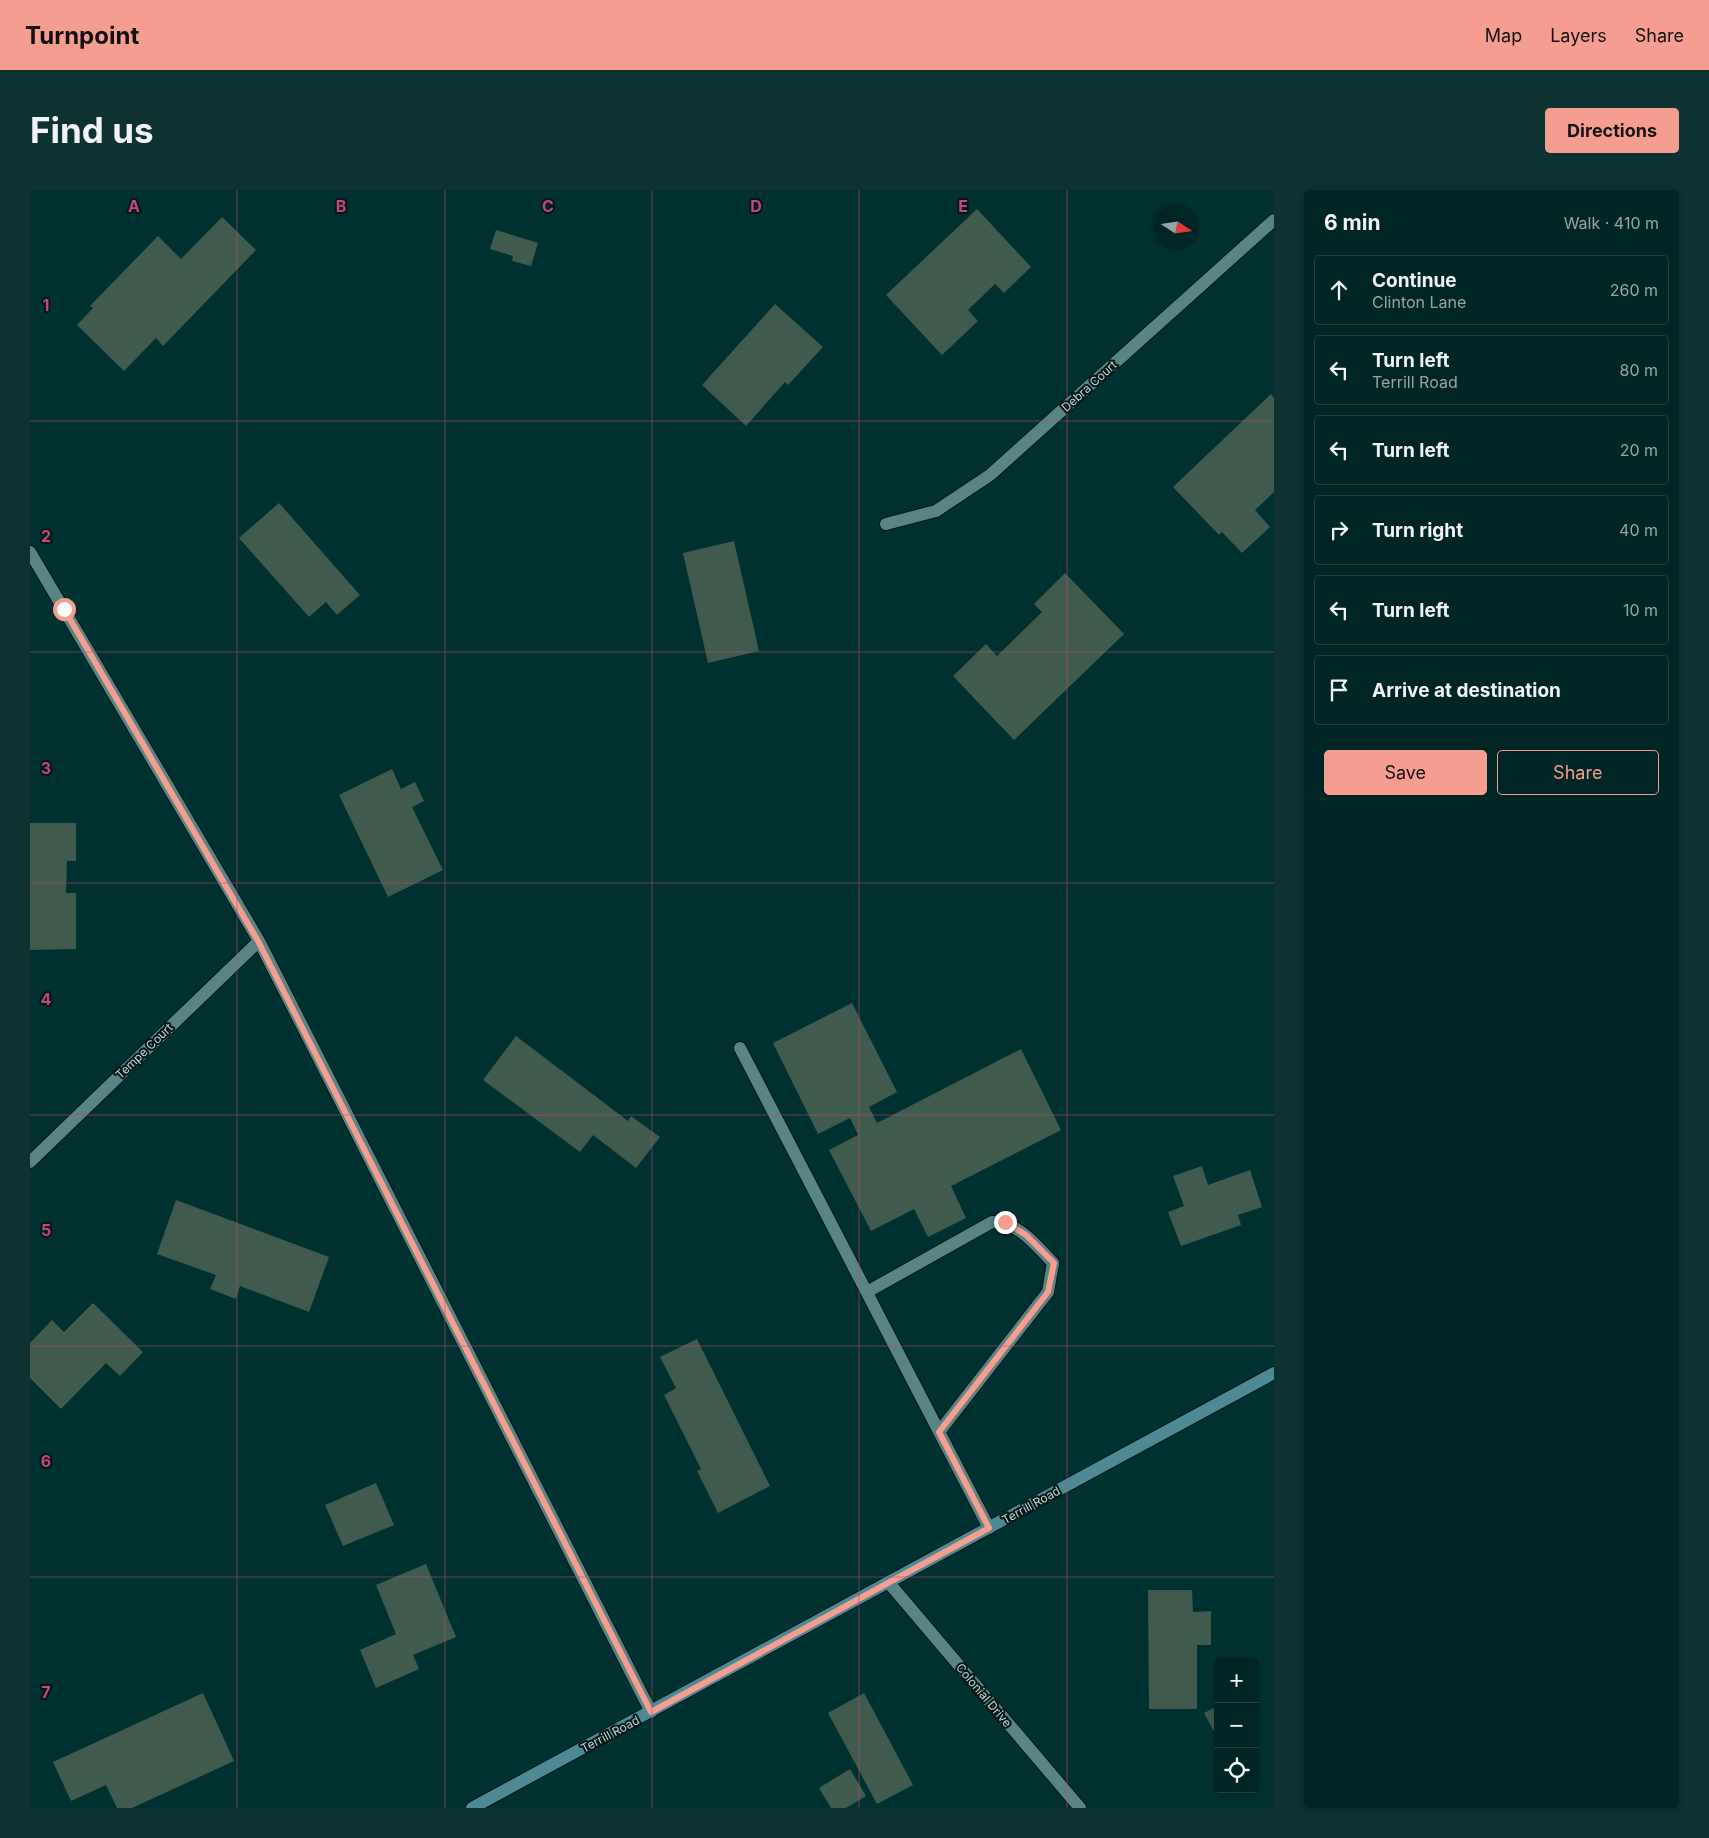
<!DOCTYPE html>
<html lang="en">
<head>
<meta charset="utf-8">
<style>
  body { margin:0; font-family:Inter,sans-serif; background:#0e3132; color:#f1f3f6 }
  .controls { position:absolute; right:15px; bottom:15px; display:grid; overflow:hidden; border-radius:5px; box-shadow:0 2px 8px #0003 }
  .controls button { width:45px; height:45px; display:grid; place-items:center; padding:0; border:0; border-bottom:1px solid #224242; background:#002525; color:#f1f3f6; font:25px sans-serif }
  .compass { position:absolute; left:1124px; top:15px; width:45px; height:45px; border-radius:50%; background:#002525; box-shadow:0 2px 8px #0003; rotate:102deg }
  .stop { position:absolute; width:15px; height:15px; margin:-11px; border:4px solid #f59d8f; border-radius:50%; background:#fff }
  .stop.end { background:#f59d8f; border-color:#fff; box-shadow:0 1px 5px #0008 }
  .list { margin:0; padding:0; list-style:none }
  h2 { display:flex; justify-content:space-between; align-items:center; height:65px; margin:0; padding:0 20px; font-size:21px }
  h2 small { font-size:16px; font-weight:400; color:#95a5a7 }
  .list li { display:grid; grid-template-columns:32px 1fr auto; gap:15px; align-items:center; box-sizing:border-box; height:70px; margin:0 10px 10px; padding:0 10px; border:1px solid #224242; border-radius:5px }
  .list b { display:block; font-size:19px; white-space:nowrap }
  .list p { margin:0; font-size:16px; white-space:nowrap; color:#95a5a7 }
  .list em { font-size:16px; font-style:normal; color:#95a5a7 }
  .actions { display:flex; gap:10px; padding:15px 20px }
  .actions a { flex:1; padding:11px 0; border:1px solid #f59d8f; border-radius:5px; text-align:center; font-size:18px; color:#f59d8f }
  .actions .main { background:#f59d8f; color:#111 }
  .icon { flex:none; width:28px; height:28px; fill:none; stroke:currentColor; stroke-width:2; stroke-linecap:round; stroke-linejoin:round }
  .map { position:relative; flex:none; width:1244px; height:1618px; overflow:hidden; border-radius:5px }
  header { display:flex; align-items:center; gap:30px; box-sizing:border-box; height:70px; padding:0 25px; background:#f59d8f; color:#111 }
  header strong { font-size:24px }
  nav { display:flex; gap:28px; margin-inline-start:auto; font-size:18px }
  .intro { display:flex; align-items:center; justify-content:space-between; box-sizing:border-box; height:120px; padding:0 30px }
  h1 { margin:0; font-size:35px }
  .button { padding:12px 22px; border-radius:5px; background:#f59d8f; color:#111; font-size:18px; font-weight:700 }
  main { display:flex; gap:30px; padding:0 30px }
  aside { flex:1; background:#002525; border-radius:5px; box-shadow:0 2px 8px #0003 }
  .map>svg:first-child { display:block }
  .building { fill:#3f5b4d }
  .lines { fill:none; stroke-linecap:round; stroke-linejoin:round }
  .lane-casing { stroke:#011717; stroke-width:14 }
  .street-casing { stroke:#011717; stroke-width:14 }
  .secondary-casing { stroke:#011717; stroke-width:14 }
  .lane { stroke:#588484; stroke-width:12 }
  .street { stroke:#588484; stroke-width:12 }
  .secondary { stroke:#4d8995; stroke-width:12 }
  .route { stroke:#f59d8f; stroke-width:6 }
  .grid { fill:none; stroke:#c2487a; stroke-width:1; stroke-opacity:0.55 }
  .labels { text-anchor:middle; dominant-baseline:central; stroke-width:4; stroke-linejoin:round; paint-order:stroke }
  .street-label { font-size:12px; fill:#c1d8d7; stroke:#041616 }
  .grid-label { font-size:16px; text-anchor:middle; font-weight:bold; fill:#c2487a; stroke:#041616; stroke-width:4; stroke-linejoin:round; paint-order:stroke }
</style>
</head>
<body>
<header>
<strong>Turnpoint</strong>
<nav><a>Map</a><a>Layers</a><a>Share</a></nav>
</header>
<div class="intro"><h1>Find us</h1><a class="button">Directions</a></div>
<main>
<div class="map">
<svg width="1244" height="1618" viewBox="0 0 1244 1618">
  <rect width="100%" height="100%" fill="#003131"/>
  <path class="building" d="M947,19L1001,77L974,103L965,94L938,120L948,131L912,165L856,105Z
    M192,27L226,60L133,156L126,148L94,181L47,135L63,118L60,116L128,46L151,69Z
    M466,40L508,53L501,76L482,71L483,66L460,59Z
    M745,114L793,157L758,195L755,192L716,236L672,195Z
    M1241,204L1244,208V302L1225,320L1240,337L1212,363L1192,342L1189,345L1143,297Z
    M249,313L330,405L307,425L296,412L279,427L209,348Z
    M704,351L729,461L678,473L653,363Z
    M1035,383L1094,444L984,550L923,486L956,454L967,466L1012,422L1004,414Z
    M362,579L371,599L385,592L394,611L382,617L413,680L358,707L309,605Z
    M0,633H46V671H37L36,703H46V759L0,760Z
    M822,813L867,902L839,917L847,933L991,859L1031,940L921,996L936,1028L898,1047L884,1019L841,1041L799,960L828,945L820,928L788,944L743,853Z
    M486,846L598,931L601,926L630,947L606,978L563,945L550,962L453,890Z
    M1172,976L1178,995L1220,980L1232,1017L1208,1025L1211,1035L1151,1056L1138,1022L1154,1016L1143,986Z
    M146,1010L299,1067L279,1122L210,1096L206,1109L180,1099L186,1085L127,1064Z
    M63,1113L113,1162L90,1186L76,1173L31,1219L0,1188V1153L22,1130L34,1142Z
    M667,1149L740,1296L688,1323L667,1281L671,1279L634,1205L646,1198L630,1167Z
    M346,1293L364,1335L313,1356L295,1315Z
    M396,1374L426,1447L383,1465L389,1479L346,1498L330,1460L366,1444L346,1395Z
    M1118,1400H1162L1163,1422L1181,1421V1455H1167V1519H1119Z
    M173,1503L204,1571L102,1618H87L76,1595L41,1611L23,1572Z
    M834,1503L883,1595L847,1614L798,1523Z
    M1188,1516V1549L1174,1523Z
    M820,1579L836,1606L816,1618H801L789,1598Z"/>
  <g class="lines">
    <g class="lane-casing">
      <path id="lane" d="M710,858L959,1338
        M837,1102L962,1032C990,1033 1005,1054 1023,1073L1018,1102L909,1242"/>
    </g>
    <g class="street-casing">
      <path id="street" d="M856,334L906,321L960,285L1244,30
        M0,362L229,751L621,1522
        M0,972L229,751
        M859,1393L1050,1618"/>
    </g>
    <g class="secondary-casing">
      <path id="secondary" d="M442,1618L1244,1183"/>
    </g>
    <use href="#lane" class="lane"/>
    <use href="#street" class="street"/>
    <use href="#secondary" class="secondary"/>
  </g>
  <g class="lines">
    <path class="route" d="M34,419L228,751L621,1522L959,1338L909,1242L1018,1102L1024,1073L996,1045L975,1032"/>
  </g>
  <path class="grid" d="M207,0V1618M415,0V1618M622,0V1618M829,0V1618M1037,0V1618M0,231H1244M0,462H1244M0,693H1244M0,925H1244M0,1156H1244M0,1387H1244"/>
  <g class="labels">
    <g class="street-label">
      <text transform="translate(1059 196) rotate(-42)">Debra Court</text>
      <text transform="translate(114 861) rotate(-44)">Tempe Court</text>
      <text transform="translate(1001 1315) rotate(-29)">Terrill Road</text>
      <text transform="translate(954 1505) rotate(50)">Colonial Drive</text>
      <text transform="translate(580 1544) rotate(-28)">Terrill Road</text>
    </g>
  </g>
  <g class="grid-label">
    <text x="104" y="22">A</text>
    <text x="311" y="22">B</text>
    <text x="518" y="22">C</text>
    <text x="726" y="22">D</text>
    <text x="933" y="22">E</text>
    <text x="16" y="121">1</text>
    <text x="16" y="352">2</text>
    <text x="16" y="584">3</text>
    <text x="16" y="815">4</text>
    <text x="16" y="1046">5</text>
    <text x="16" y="1277">6</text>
    <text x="16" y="1508">7</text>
  </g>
</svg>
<div class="controls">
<button>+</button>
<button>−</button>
<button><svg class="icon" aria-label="locate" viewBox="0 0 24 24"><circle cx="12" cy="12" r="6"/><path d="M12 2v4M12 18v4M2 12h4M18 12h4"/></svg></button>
</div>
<svg class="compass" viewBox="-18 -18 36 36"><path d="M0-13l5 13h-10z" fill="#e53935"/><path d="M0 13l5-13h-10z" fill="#95a5a7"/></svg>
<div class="stop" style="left:34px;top:419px"></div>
<div class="stop end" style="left:975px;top:1032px"></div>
</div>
<aside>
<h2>6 min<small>Walk · 410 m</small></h2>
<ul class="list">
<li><svg class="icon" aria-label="ahead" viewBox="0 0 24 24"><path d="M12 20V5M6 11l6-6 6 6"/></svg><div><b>Continue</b><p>Clinton Lane</p></div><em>260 m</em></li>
<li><svg class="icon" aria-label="left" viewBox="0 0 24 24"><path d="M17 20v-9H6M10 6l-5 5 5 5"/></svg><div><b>Turn left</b><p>Terrill Road</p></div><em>80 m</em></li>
<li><svg class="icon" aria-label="left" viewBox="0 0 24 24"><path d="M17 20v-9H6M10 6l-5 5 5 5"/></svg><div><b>Turn left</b></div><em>20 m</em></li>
<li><svg class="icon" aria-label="right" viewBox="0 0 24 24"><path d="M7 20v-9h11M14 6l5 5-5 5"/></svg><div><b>Turn right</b></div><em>40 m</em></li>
<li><svg class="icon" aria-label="left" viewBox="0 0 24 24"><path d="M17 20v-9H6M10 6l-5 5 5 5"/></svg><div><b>Turn left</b></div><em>10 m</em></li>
<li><svg class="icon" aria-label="arrive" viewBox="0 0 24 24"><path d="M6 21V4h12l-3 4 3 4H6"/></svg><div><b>Arrive at destination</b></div></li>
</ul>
<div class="actions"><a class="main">Save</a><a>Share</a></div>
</aside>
</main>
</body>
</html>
